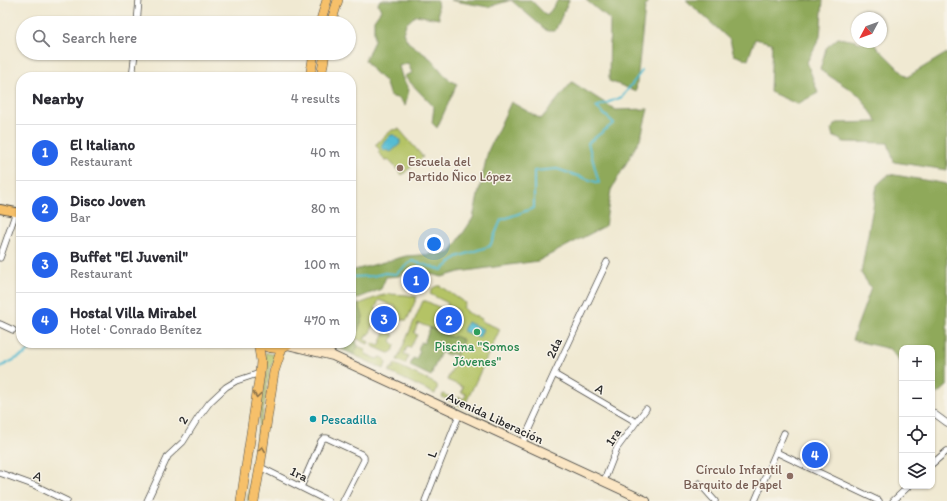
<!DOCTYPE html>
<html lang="en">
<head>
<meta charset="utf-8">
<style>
  body { margin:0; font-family:Itim,sans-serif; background:#f2f2f3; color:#2b2b33 }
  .controls { position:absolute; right:12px; bottom:12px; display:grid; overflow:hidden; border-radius:8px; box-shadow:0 1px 3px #0004 }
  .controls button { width:36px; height:36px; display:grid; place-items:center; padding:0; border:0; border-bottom:1px solid #e1e1e2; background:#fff; color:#2b2b33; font:20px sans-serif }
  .compass { position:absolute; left:851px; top:12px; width:36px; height:36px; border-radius:50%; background:#fff; box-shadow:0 1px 3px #0004; rotate:229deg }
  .you { position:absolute; left:434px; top:244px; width:14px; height:14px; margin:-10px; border:3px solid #fff; border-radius:50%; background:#1a73e8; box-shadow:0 0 0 6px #1a73e833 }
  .badge { display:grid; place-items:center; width:26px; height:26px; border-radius:50%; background:#2563eb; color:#fff; font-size:13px; font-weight:700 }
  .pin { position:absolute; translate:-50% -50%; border:2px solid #fff; box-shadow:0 1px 4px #0006 }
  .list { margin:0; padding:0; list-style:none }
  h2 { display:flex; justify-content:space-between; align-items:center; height:52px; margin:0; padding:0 16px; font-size:17px }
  h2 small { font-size:13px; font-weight:400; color:#7c7c81 }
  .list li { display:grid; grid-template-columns:26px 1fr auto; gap:12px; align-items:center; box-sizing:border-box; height:56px; padding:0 16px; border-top:1px solid #e1e1e2 }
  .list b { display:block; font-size:15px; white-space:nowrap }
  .list p { margin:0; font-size:13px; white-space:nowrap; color:#7c7c81 }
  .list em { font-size:13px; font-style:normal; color:#7c7c81 }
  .icon { flex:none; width:22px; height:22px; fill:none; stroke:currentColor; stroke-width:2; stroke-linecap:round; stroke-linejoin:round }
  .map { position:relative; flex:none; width:947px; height:501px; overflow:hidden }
  .search { position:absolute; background:#fff; box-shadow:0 1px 3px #0004; left:16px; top:16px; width:340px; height:44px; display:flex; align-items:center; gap:10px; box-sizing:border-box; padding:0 14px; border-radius:22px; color:#7c7c81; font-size:15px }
  .panel { position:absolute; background:#fff; box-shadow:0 1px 3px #0004; left:16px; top:72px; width:340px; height:276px; border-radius:16px }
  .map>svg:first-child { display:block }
  .green { fill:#b4c365; stroke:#707748 }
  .forest { fill:#8fa95a; stroke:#5d6a42 }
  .water { fill:#55bcd2; stroke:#40747e }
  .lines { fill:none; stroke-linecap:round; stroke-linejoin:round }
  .stream { stroke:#55bcd2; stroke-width:2 }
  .minor-casing { stroke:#494844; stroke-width:7 }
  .secondary-casing { stroke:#494844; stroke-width:10 }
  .primary-casing { stroke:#494844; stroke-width:10 }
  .trunk-casing { stroke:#494844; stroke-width:10 }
  .minor { stroke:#fff; stroke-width:5.5 }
  .secondary { stroke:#fbe6c4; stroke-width:8 }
  .primary { stroke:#f6c06b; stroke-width:8 }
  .trunk { stroke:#f6c06b; stroke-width:9 }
  .oneway { stroke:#866e48 }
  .education-dot { fill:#8d6e63; stroke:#f7f3e8; stroke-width:1.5 }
  .leisure-dot { fill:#2e9e5b; stroke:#f7f3e8; stroke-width:1.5 }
  .culture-dot { fill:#0f9aa8; stroke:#f7f3e8; stroke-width:1.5 }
  .labels { text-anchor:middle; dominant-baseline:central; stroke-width:3; stroke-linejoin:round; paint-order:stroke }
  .education-label { font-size:13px; fill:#785e54; stroke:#f7f3e8; text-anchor:start }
  .leisure-label { font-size:13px; fill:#27864d; stroke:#f7f3e8 }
  .street-label { font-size:13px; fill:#2b2b2b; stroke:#f7f3e8 }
  .culture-label { font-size:13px; fill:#0d838f; stroke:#f7f3e8; text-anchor:start }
</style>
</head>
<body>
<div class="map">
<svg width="947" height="501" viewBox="0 0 947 501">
  <rect width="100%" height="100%" fill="#f7f3e8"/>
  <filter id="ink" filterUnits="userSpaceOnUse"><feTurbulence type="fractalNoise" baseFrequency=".025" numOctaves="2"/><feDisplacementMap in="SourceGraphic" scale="8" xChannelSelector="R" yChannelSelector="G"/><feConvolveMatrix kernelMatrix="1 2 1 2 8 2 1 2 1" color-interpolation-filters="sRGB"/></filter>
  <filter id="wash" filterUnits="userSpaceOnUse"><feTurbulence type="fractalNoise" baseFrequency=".012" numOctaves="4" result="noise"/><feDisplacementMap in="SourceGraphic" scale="16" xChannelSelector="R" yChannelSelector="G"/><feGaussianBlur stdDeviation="0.9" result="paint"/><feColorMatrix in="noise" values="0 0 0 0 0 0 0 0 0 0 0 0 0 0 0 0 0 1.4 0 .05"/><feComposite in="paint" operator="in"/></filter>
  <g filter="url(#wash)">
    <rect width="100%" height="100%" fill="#f0e9d2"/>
    <path class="green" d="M399,129L423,157L402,175L388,159L386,161L378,152L380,150L375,145L392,130Z
      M437,286H440L465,303L463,308L466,310V312L482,319L481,321L500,329L464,407L442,397L443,394L457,400L459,397L464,399L466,394L461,392L463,387L447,380L458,357L456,356L463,340L454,336L453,338L444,334L445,333H447L458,311L447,305L448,303L430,294L433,288Z
      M388,294L407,295L417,297L407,320H400L396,331L384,326L387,320L390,321L396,307L379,300L375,309L378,310C374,319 373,327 369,335L367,334L364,339L369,342L368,344L355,338L363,317L359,304L380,296Z
      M423,301H426L445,310L436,330L418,323L414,333L417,335L410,348L407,347L404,354L409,356L405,364L397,360Z
      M386,331L394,335L391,341L395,345C394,349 393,353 388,353L372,346L373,343L379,346Z
      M358,346L364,349L366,354L376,359L381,357L385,359L386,363L384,369L354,355Z
      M265,352L271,354H277L270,370L249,501H247L267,369Z
      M395,364L436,384C439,387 436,390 435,394L389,372L391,368H394V367L393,366Z"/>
    <path class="forest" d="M380,0H437L439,19L416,15L406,24L403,33L408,42L431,59L448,79L457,84L437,128L432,123L434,107L404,76L412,73L408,63L399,66L402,77L409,90L405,106L400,99L390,96L385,81L374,72L365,60L374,41V20L381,10L378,4Z
      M450,0H531L547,16L558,0H569L555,31H547L511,0L488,7Z
      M586,0H648L645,8L636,91L609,81L610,20Z
      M686,0H823L820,37L807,62L818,93L797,104L770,92L772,43L755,39L748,60L734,55L730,40Z
      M838,38L857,41V42L873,43L907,77L947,53V170L894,162L888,143L844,142L833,136L831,130L836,123L878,122L859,95L820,70L826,48Z
      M572,82L616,110L648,109L641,137L611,190L605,226L538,261L459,272L442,277L411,269L399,276L386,277L381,289L351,301V271L406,256L450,253L473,218L488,151L511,102L541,119Z
      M889,174L947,184V386L938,394L932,390V348H902V365L890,349L852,340L871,288L861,273L877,185Z
      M359,304L363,317L355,338L358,346L354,355L330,343H351V307Z
      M430,328L453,338L454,336L463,340L456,356L452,354L448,355L441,352L432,372L433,373L431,376L410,366L413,358L416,359L420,351L418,349L421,342L424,343Z"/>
    <path class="water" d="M391,135H395L400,140V144L391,152L386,150L385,151L382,148V144Z
      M467,322L483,329L479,338L463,331Z"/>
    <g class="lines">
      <path class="stream" d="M351,277L373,276L385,273L396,274L412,261L442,270L457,257L490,246L501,220L534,208V171L557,169L599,183L588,143L614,123L596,107L622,97L642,71
        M0,367L27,353L35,343"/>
    </g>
  </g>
  <g filter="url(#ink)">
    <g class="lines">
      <g class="minor-casing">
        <path id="minor" d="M137,23L139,0
          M132,77L135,53
          M0,258L16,212
          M0,324L13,330
          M554,374L636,422
          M932,412L947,423
          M522,444L554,374L607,262
          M776,452L879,501
          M932,464L947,451
          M260,467L328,501
          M0,473L36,486L67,501
          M604,481L617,448L646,409
          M699,483L715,501
          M301,487L321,441L324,438H327L361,454L364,457V460L343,501
          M147,501L168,456L183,442L198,418L210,402L226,387L236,381L260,373
          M425,501L459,415
          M755,501L784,433
          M893,501L909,486"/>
      </g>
      <g class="secondary-casing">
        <path id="secondary" d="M320,343L333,356
          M288,345L333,356L646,501"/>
      </g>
      <g class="primary-casing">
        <path id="primary" d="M0,209L21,213"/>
      </g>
      <g class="trunk-casing">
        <path id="trunk" d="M320,23L327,0
          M331,23L338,0
          M310,77L314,53
          M321,77L325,53
          M260,343C269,350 281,350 290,343
          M241,501L260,373L261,361L258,343
          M254,501L260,467L274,372L282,348"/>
      </g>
      <use href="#minor" class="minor"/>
      <use href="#secondary" class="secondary"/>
      <use href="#primary" class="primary"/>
      <use href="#trunk" class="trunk"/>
    </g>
    <defs><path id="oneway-chevron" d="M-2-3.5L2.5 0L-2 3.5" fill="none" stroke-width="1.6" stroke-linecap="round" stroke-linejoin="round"/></defs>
    <g class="oneway">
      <use href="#oneway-chevron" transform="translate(257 395) rotate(98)"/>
      <use href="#oneway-chevron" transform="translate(262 449) rotate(-82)"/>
    </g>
  </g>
  <g class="education-dot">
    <circle cx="400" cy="168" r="4"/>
    <circle cx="790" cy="476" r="4"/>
  </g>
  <circle class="leisure-dot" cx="477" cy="332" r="4"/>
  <circle class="culture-dot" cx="313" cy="419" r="4"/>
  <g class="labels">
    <g class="education-label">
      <text x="408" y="161">Escuela del<tspan x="408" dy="15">Partido Ñico López</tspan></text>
      <text x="782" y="469" text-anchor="end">Círculo Infantil<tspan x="782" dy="15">Barquito de Papel</tspan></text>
    </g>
    <g class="leisure-label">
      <text x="477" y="346">Piscina "Somos<tspan x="477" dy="15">Jóvenes"</tspan></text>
    </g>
    <g class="street-label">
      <text transform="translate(554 348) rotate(-65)">2da</text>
      <text transform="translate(600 389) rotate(30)">A</text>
      <text transform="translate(495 418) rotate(25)">Avenida Liberación</text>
      <text transform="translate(183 420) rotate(-59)">2</text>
      <text transform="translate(613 437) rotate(-57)">1ra</text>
      <text transform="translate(432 454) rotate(-69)">L</text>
      <text transform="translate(299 474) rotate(26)">1ra</text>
      <text transform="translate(38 476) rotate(22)">A</text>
    </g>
    <g class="culture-label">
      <text x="321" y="419">Pescadilla</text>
    </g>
  </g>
</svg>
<div class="controls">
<button>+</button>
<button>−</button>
<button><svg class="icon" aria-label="locate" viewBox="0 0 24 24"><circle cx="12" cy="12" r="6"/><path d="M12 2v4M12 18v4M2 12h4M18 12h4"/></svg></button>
<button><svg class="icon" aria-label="layers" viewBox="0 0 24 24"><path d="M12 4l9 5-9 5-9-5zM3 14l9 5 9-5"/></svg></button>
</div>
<svg class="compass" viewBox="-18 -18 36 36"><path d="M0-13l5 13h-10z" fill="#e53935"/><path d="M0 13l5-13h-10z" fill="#7c7c81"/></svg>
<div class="you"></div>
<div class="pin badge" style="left:416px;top:280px">1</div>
<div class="pin badge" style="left:449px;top:320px">2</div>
<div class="pin badge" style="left:384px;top:319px">3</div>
<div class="pin badge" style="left:815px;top:455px">4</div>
<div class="search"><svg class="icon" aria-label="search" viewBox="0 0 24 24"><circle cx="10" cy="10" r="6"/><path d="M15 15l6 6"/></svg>Search here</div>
<section class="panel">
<h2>Nearby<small>4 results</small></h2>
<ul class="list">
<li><span class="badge">1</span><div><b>El Italiano</b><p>Restaurant</p></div><em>40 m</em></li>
<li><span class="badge">2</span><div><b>Disco Joven</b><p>Bar</p></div><em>80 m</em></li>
<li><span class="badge">3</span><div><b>Buffet &quot;El Juvenil&quot;</b><p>Restaurant</p></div><em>100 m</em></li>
<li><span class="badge">4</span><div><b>Hostal Villa Mirabel</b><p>Hotel · Conrado Benítez</p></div><em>470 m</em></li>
</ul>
</section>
</div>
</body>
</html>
